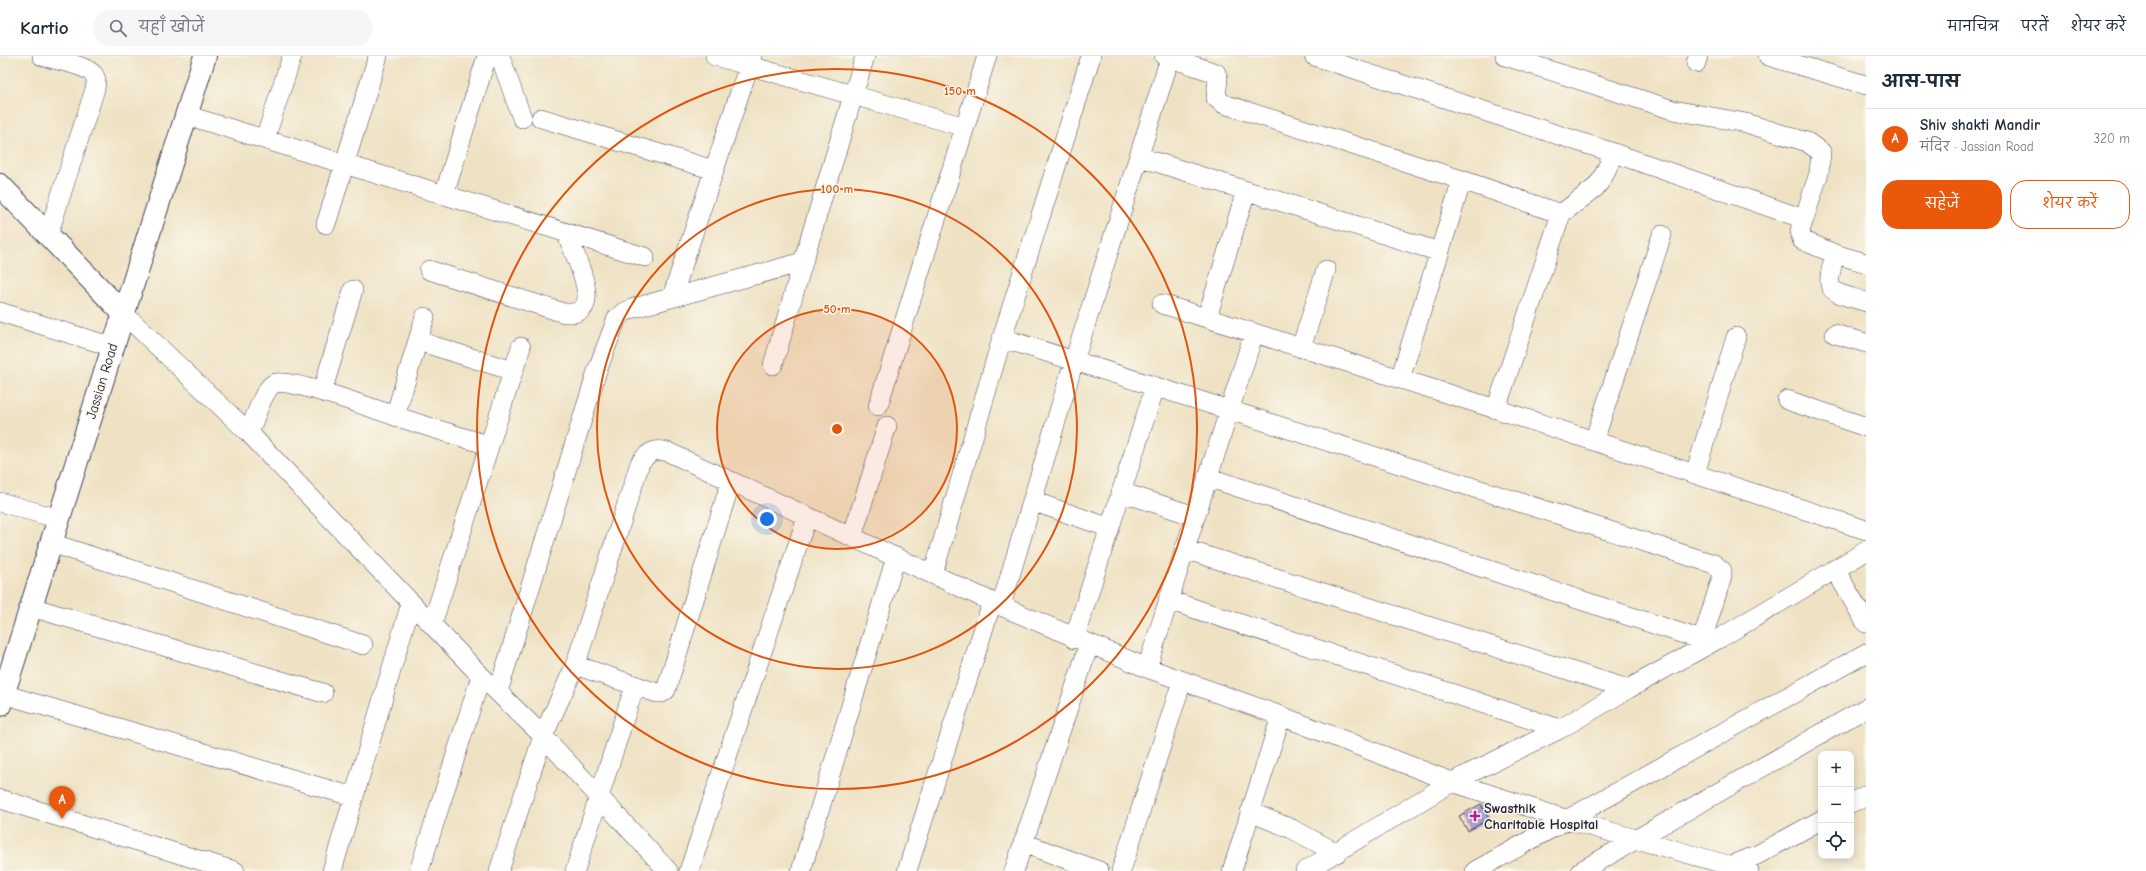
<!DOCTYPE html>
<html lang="hi">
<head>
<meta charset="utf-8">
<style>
  body { margin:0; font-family:"Comic Neue","Playpen Sans Deva",sans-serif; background:#f6f6f7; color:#1f2937 }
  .controls { position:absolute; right:12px; bottom:12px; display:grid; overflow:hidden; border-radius:8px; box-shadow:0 2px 10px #0003 }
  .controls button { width:36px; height:36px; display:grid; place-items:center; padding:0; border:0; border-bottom:1px solid #e0e1e3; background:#fff; color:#1f2937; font:20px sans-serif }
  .you { position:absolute; left:767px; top:463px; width:14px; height:14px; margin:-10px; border:3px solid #fff; border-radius:50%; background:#1a73e8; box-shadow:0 0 0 6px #1a73e833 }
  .badge { display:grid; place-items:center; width:26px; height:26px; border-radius:50%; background:#ea580c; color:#fff; font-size:13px; font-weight:700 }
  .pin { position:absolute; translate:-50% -33px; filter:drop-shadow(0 1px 2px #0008) }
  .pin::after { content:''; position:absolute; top:21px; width:14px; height:12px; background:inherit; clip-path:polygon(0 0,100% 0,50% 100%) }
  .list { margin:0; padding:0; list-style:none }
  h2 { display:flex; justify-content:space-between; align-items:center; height:52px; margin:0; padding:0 16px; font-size:17px }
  h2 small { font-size:13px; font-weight:400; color:#747a83 }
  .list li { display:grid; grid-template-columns:26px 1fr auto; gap:12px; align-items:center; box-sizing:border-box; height:60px; padding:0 16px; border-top:1px solid #e0e1e3 }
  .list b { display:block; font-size:15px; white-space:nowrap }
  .list p { margin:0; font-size:13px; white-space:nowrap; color:#747a83 }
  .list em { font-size:13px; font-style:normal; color:#747a83 }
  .actions { display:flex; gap:8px; padding:12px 16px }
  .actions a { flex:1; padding:9px 0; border:1px solid #ea580c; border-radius:16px; text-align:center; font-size:14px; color:#ea580c }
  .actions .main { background:#ea580c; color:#fff }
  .icon { flex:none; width:22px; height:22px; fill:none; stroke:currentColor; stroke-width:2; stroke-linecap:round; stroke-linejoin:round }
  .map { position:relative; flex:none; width:1866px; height:815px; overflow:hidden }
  header { display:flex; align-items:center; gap:24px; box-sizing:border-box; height:56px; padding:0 20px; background:#fff; border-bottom:1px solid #e0e1e3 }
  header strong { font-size:19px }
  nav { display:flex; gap:22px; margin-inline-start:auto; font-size:14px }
  .search { width:280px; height:36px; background:#f6f6f7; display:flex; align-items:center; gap:10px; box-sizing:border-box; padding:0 14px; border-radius:22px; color:#747a83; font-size:15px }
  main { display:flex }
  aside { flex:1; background:#fff }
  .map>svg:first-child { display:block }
  .building { fill:url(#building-hatch) }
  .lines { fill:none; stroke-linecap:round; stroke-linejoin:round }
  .minor-casing { stroke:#413f50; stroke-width:20 }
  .tertiary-casing { stroke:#413f50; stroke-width:24 }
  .minor { stroke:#fff; stroke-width:19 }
  .tertiary { stroke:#fff; stroke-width:22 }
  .ring { fill:none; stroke:#de560e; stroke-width:2 }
  .poi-dot { fill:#b5179e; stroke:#fbf7ec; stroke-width:1.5 }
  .labels { text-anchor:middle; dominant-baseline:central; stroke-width:3; stroke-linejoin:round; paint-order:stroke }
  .street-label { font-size:14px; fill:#22223b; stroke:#fbf7ec }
  .poi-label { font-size:14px; font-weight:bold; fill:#22223b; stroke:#fbf7ec; text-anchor:start }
  .centre { fill:#de560e; stroke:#fbf7ec; stroke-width:2 }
  .ring-label { font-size:12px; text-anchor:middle; font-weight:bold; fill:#de560e; stroke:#fbf7ec; stroke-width:3; stroke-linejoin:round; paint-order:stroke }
</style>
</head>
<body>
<header>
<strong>Kartio</strong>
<div class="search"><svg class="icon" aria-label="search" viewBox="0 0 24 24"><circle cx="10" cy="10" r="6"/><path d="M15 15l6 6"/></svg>यहाँ खोजें</div>
<nav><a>मानचित्र</a><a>परतें</a><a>शेयर करें</a></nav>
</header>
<main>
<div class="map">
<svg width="1866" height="815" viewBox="0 0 1866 815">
  <defs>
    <pattern id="building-hatch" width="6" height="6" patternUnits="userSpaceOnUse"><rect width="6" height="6" fill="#aaa1d8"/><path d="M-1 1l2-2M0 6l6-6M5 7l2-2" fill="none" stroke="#8a83b0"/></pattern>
  </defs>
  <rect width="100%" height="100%" fill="#fbf7ec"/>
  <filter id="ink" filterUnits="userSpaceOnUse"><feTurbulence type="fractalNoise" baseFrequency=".025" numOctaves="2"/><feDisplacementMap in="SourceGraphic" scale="8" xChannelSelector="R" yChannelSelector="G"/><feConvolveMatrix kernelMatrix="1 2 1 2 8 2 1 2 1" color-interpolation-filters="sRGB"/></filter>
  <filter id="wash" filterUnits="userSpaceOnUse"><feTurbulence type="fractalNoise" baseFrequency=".012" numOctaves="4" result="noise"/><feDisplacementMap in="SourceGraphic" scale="16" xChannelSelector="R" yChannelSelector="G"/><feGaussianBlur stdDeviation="0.9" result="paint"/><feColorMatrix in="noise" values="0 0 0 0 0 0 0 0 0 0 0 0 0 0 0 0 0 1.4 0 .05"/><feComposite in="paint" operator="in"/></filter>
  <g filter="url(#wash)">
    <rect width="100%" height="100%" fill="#efe2c4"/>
    <g id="blocks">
      <path class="building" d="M1481,748L1489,763L1468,775L1459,760Z"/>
    </g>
  </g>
  <g filter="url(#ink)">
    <use href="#blocks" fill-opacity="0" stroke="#413f50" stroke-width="1"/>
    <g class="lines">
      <g class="minor-casing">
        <path id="minor" d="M42,0C54,4 86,9 93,18C97,22 96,28 95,33L48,179
          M500,0L522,62
          M715,0L965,71
          M1164,0L1216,17L1218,22L1216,42L1224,48L1462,124L1561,158L1595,132L1602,123L1614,97
          M1314,0L1614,97L1804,163L1819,117L1821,96L1807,86L1746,67L1673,54L1505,0
          M1768,0L1866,29
          M1696,7L1698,0
          M186,59L645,201
          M541,62L714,114
          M265,83L292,0
          M1140,101L1440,196
          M444,139L487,0
          M1804,163L1800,175L1802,184L1835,198C1824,239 1828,234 1866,246
          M326,168L378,0
          M1835,198L1866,207
          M429,214L564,257C570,257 577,258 582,253C596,241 572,192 566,177
          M672,241L752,0
          M1162,248L1496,353L1866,474
          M0,256L113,291
          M123,257L249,377L481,620L543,680L668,815
          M1207,262L1246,135
          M1835,278L1866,287
          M1002,282L1714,508L1722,515V521L1702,584
          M418,285L513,315
          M1301,292L1326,214
          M773,309L803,206
          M1400,323L1462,124
          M322,336L353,234
          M1787,344L1866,371
          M878,350L987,0
          M1496,353L1561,158
          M395,360L425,261
          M249,377C253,367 265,329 275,327C293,323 371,352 392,359C424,370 456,379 488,389
          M1594,385L1662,179
          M1695,418L1736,281
          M1207,421L1711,587
          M1121,436L1195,460
          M1032,445L1110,472
          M0,446L59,463
          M852,481L887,370
          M51,487L363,589
          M1184,493L1628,633
          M1835,513L1866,567
          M933,518L1002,282L1091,0
          M1168,544L1560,673
          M1001,550L1074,305L1170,2
          M31,551L323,637
          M432,568L521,291
          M1074,583L1155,331
          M575,609L657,637H662L666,634L731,425
          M1147,612L1254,277
          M498,636L597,315L617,262L624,256L634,252L803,206L865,0
          M3,638L354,741
          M0,743L235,815
          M1851,747L1866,739
          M1250,756L1292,773L1337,797
          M1023,787L1099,815
          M1728,811L1757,799L1821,764
          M332,815L411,547
          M419,815L481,620
          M499,815L543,680L575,610L640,407C648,396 655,392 668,396L1001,550L1147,612L1281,660L1452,726L1565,763L1749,815
          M575,815L635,629
          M689,815L807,461
          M801,815L896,501
          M907,815L992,546
          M1014,815L1089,589
          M1121,815L1182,625
          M1232,815L1281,660
          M1305,815L1452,726L1560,673L1628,633L1720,582L1866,495
          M1475,815L1866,597
          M1581,815L1866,652"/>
      </g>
      <g class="tertiary-casing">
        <path id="tertiary" d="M0,129L123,257
          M0,649L205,0"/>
      </g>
      <use href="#minor" class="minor"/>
      <use href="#tertiary" class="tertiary"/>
    </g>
  </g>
  <circle cx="837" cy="373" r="120" fill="#de560e" fill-opacity=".12"/>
  <g class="ring">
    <circle cx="837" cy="373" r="120"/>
    <circle cx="837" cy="373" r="240"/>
    <circle cx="837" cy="373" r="360"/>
  </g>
  <path class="poi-dot" d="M1473 754h4v4h4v4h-4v4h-4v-4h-4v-4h4z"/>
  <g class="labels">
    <g class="street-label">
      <text transform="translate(102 325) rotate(-73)">Jassian Road</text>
    </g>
    <g class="poi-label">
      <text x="1484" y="752">Swasthik<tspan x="1484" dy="16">Charitable Hospital</tspan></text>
    </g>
  </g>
  <circle cx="837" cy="373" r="6" class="centre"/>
  <g class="ring-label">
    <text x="960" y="39">150 m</text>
    <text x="837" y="137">100 m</text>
    <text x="837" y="257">50 m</text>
  </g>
</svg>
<div class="controls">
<button>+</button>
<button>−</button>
<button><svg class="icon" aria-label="locate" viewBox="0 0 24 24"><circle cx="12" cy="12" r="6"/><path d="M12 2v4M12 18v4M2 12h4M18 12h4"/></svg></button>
</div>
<div class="you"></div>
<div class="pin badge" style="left:62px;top:763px">A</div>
</div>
<aside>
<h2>आस-पास<small></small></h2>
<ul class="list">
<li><span class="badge">A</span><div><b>Shiv shakti Mandir</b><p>मंदिर · Jassian Road</p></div><em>320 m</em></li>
</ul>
<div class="actions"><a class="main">सहेजें</a><a>शेयर करें</a></div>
</aside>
</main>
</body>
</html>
